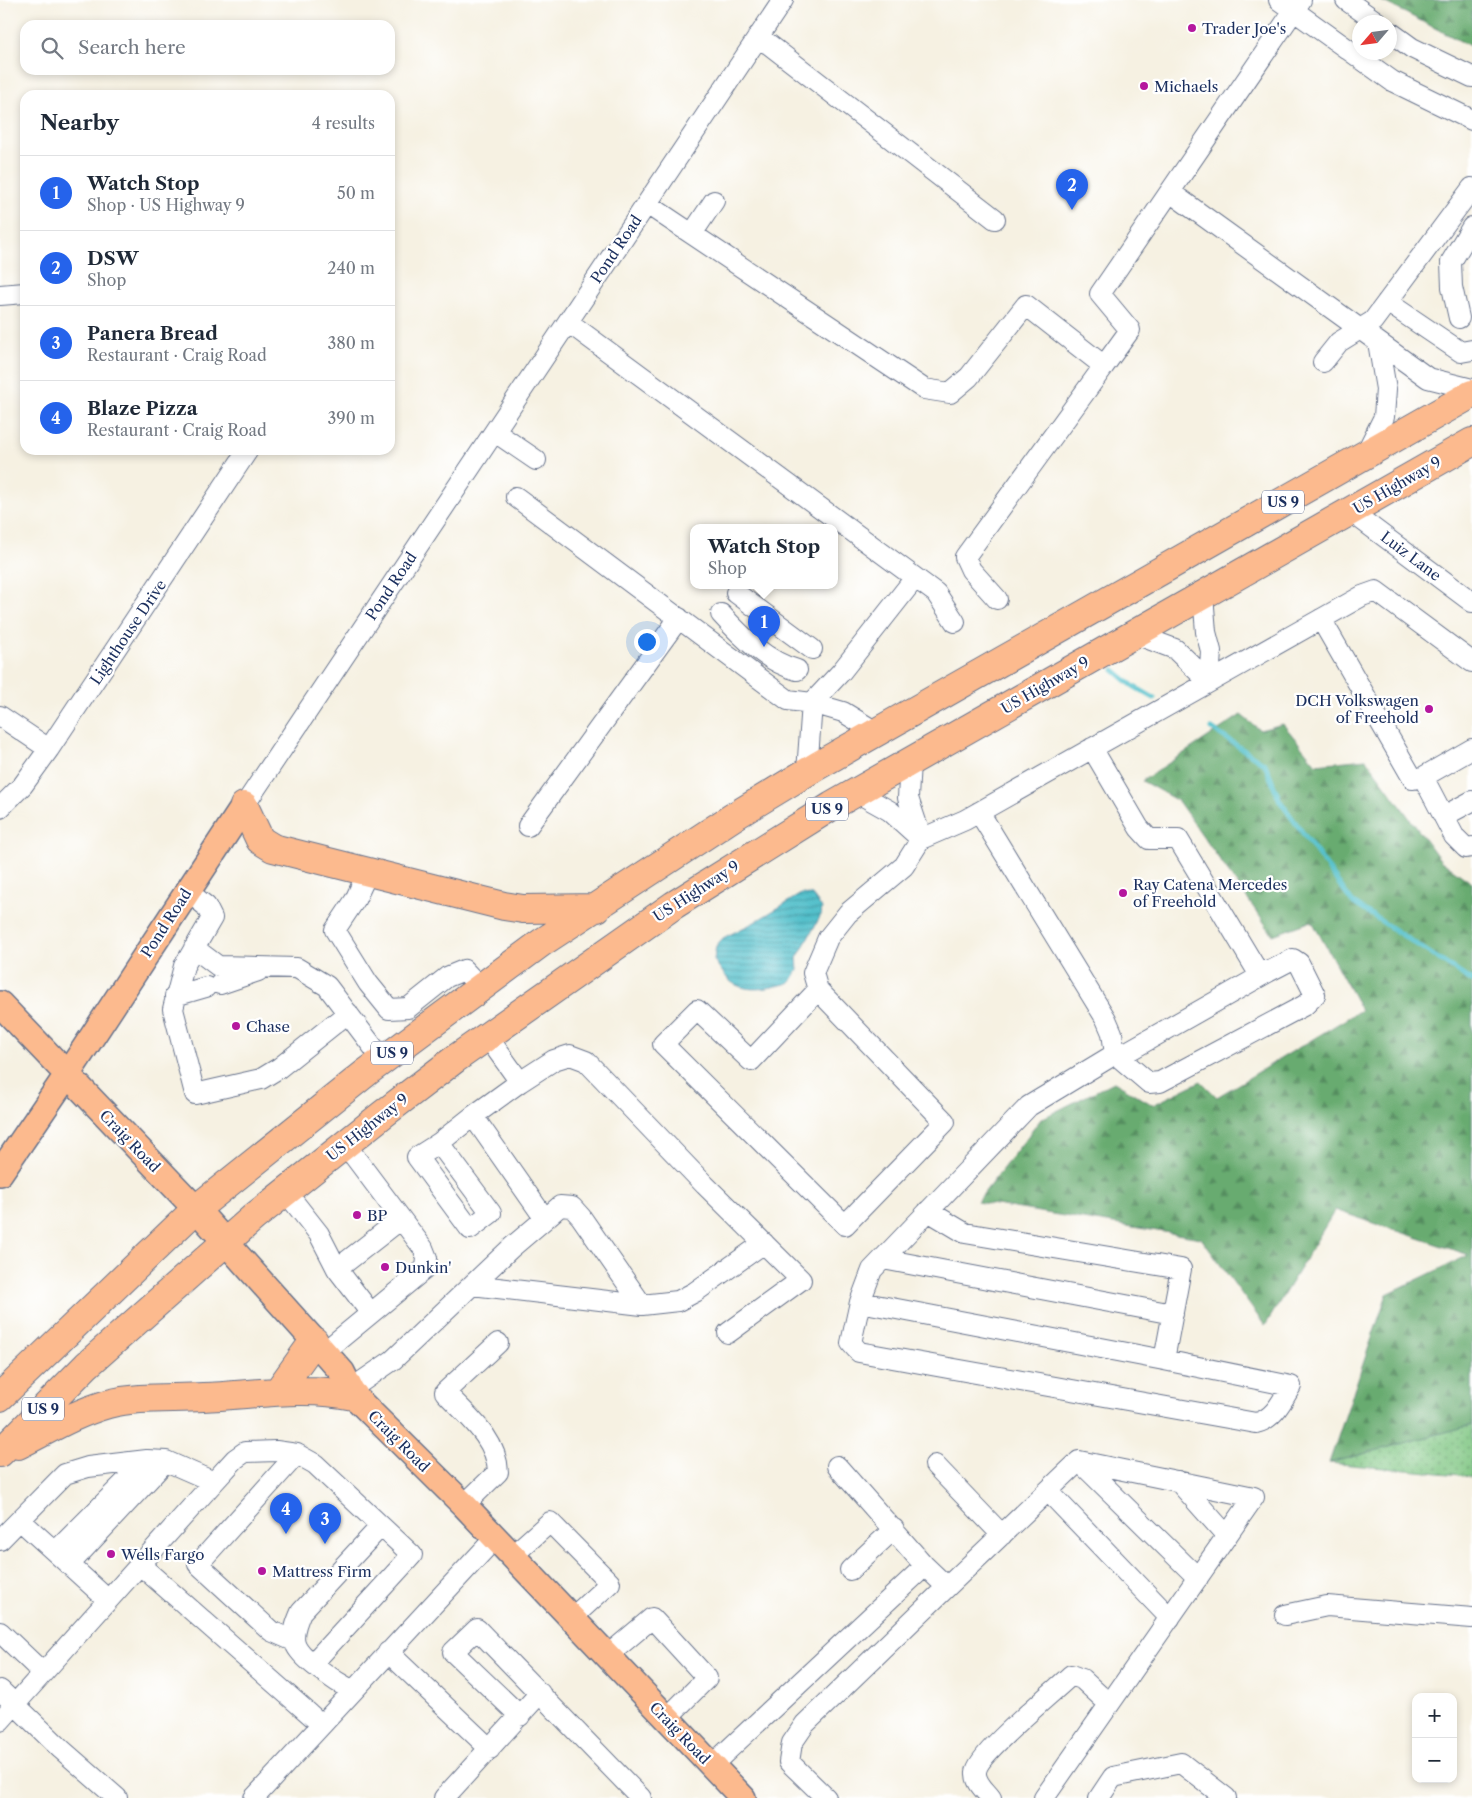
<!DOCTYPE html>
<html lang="en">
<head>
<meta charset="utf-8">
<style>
  body { margin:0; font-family:"Libre Caslon Text",serif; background:#f2f2f3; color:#1f2937 }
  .controls { position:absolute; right:15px; bottom:15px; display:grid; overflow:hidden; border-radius:10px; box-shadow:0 2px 8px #0003 }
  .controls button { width:45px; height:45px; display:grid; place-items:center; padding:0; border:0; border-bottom:1px solid #e0e1e3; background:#fff; color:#1f2937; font:25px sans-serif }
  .compass { position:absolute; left:1352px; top:15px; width:45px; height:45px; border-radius:50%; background:#fff; box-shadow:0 2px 8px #0003; rotate:242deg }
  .you { position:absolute; left:646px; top:641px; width:18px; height:18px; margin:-12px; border:4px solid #fff; border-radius:50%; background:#1a73e8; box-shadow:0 0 0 8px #1a73e833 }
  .badge { display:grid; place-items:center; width:32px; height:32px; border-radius:50%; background:#2563eb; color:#fff; font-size:16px; font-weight:700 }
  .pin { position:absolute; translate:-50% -41px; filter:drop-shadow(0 1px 2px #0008) }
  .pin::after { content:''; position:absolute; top:26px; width:18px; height:15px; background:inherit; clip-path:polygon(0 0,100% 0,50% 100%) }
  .popup { position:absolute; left:690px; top:524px; width:148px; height:65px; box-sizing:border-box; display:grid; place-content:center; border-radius:10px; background:#fff; filter:drop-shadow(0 1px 4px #0005); font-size:16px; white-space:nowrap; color:#747a83 }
  .popup b { font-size:19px; color:#1f2937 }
  .popup::after { content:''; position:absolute; left:50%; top:100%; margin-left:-10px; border:10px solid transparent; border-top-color:#fff }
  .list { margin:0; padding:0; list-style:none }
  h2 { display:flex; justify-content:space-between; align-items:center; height:65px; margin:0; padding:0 20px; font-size:21px }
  h2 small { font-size:16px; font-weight:400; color:#747a83 }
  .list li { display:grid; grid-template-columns:32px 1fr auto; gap:15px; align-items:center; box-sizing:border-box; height:75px; padding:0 20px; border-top:1px solid #e0e1e3 }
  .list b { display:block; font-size:19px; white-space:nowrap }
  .list p { margin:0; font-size:16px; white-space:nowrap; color:#747a83 }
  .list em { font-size:16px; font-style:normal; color:#747a83 }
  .icon { flex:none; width:28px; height:28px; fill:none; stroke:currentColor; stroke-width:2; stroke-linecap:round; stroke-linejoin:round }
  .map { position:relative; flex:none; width:1472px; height:1798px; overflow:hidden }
  .search { position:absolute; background:#fff; box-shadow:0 2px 8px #0003; left:20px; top:20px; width:375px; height:55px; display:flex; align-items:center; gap:12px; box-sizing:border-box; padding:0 18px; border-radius:15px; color:#747a83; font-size:19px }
  .panel { position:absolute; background:#fff; box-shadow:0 2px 8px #0003; left:20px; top:90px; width:375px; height:365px; border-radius:15px }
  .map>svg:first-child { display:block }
  .grass { fill:url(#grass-dots); stroke:#4d7a70 }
  .forest { fill:url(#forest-firs); stroke:#416d67 }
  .water { fill:url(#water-rules); stroke:#377894 }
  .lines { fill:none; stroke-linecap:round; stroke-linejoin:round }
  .stream { stroke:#53c0cb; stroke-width:5 }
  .minor-casing { stroke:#68738c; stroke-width:22 }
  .major-casing { stroke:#68738c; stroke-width:28 }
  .highway-casing { stroke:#68738c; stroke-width:30 }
  .minor { stroke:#fff; stroke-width:20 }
  .major { stroke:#fcba8e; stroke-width:25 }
  .highway { stroke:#fcba8e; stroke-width:28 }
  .poi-dot { fill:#b5179e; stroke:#fff; stroke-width:2 }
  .labels { text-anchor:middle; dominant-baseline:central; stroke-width:4.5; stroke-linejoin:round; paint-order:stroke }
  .shield { fill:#fff; stroke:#5f6d8e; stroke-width:1 }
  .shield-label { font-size:14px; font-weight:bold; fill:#1b2f5e }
  .poi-label { font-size:15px; fill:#1b2f5e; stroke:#fff; text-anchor:start }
  .street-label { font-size:15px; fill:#1b2f5e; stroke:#fff }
</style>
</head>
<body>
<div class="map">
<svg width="1472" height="1798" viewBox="0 0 1472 1798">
  <defs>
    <pattern id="grass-dots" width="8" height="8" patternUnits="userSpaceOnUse" patternTransform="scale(1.25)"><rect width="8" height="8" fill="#7fc682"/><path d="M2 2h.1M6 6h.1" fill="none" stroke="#67a16e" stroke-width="1.8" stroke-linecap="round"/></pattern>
    <pattern id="forest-firs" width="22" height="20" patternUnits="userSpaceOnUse" patternTransform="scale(1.25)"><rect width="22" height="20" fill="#67ab70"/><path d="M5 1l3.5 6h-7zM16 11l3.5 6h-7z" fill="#548c5f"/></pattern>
    <pattern id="water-rules" width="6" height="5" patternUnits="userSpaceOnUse" patternTransform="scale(1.25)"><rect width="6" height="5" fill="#53c0cb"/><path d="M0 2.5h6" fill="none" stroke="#449ca8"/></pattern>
  </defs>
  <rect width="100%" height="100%" fill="#fff"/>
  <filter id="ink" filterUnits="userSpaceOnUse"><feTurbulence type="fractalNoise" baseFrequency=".02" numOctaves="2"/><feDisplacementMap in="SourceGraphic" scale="10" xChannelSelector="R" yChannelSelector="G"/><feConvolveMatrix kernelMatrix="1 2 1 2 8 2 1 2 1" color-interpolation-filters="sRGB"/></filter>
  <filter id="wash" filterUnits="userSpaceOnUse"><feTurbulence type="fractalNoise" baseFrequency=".0096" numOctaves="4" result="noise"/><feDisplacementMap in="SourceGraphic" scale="20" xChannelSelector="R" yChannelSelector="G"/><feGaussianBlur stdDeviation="1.12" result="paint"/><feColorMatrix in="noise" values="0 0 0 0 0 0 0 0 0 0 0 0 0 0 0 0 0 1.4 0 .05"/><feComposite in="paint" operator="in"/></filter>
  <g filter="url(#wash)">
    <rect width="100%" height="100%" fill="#f6f1e2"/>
    <path class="grass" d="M1472,1425V1476L1329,1463Z"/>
    <path class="forest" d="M1380,0H1472V47Z
      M1241,715L1260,730L1283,724L1316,764L1366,759L1441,861L1472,883V1425L1329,1463L1387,1294L1469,1255L1335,1210L1265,1326L1201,1238L977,1202L1041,1119L1114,1082L1153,1105L1201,1081L1217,1097L1361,1010L1312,921L1273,935L1178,801L1142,781Z"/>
    <path class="water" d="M801,894L812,895L822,908L821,915L797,958L798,970L791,982C773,988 743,995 728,979C723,973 718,966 714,960L716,946L723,938L753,923Z"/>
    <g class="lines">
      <path class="stream" d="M1114,670L1133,686L1154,698
        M1212,729L1265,764L1280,801L1352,902L1472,981"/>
    </g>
  </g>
  <g filter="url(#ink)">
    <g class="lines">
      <g class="minor-casing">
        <path id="minor" d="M1279,0L1392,81L1472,120
          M1346,0L1377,22
          M1390,32L1412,48L1472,77
          M758,36L995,219
          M1170,192L1378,342
          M647,204L924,389L950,393L969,377L1026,305L1104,366L1130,330L1100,294L1301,0
          M692,234L714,201
          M0,295L25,293
          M1387,302L1461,352L1472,350
          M1459,318L1452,287L1451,262L1472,227
          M568,322L936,593L955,622
          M1323,362L1339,342L1373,321L1472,188
          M495,432L536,460
          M1365,455L1384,417L1386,389L1378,342L1428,378L1472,389
          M516,497L788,700L812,703L841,672L915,578
          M1350,511L1472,602
          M736,593L812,649
          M997,599L971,570L965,557L1104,366
          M721,614C742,637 767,662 797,670
          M1321,619L1413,779L1423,777L1454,836L1466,848L1472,847
          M1135,634L1175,649L1209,682L1211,651L1206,632L1203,595
          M0,716L49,749
          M910,762L908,798L921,837
          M807,772L812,703L843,712L876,732
          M1423,777L1472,749
          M856,792L890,811L921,839
          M244,806L783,0
          M0,808L23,785L49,749L248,450
          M979,812L1106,1019L1112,1033L1115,1054
          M1444,816L1472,801
          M528,826L679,618
          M368,872L355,900L335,930L368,983L389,1009L408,1008L447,977L464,970L481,988
          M187,891L206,906L212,918L184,966L173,1009L195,1094L261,1079L279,1068L348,1013
          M194,948L218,966L297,968L327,986L383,1060
          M220,984L258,971
          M818,990L751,1061L697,1010L663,1044L845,1225L945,1122L818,990L813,973L828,938L848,913L904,866L921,839L965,820L1362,596L1376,591L1472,662
          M175,996L206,987
          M487,1036L520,1082L554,1060L570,1055L586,1061L705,1185L801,1280L728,1333
          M1118,1057L1268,972
          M520,1082L473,1116L545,1219L560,1206L572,1207L581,1217L642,1305L678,1301L695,1292L764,1243
          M439,1143L491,1213L470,1229L417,1157L439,1143L473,1116
          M286,1192L319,1234L337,1269L370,1312
          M928,1211L965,1233L1181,1269L1164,1360L1291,1386C1282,1401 1274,1419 1256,1423L859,1352L851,1343L860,1302L872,1270L1029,1106L1115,1054L1149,1083L1160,1082L1305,1005L1315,995L1299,963L1293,959L1268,972L1255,967L1178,839H1149L1139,828L1092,748
          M883,1259L1173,1314
          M337,1269L401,1219
          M472,1285L642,1305
          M860,1302L1164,1360
          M324,1352L426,1268L427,1258L423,1248L345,1144
          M351,1389L393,1360L512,1247L545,1219
          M1079,1461L1198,1578
          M935,1465L1002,1535
          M837,1466L925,1566
          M1178,1481L1227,1536
          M1048,1491L1170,1618
          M464,1505L498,1472C497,1438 466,1415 445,1392L498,1343
          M20,1520L108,1600
          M0,1540L65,1474L88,1467L147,1460L166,1461L214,1482
          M55,1552L147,1460
          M512,1556L550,1522L610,1583L572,1618
          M139,1564L321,1724
          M69,1565L166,1461
          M850,1570L894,1529
          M1285,1615L1327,1606L1472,1618
          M0,1632L43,1673
          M294,1641L271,1631L198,1564L297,1454
          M388,1652L490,1749
          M607,1656L652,1618L707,1678L667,1718
          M0,1690L61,1749L117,1798
          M353,1691C338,1683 300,1659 295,1643C292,1633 297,1621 301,1612L381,1526
          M520,1716L453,1652L477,1629L641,1798
          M0,1721L214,1482L235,1459L245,1452L276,1451L297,1454L315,1464L412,1555L313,1663
          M712,1765L925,1566L947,1587L1079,1461L1254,1497L1044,1798
          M254,1798L495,1538
          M444,1798L540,1693
          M826,1798L789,1762L792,1743L805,1724L947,1587
          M991,1798C985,1790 975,1783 976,1772C977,1754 1054,1692 1071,1675L1082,1679L1109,1704
          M1099,1798L1113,1777L1181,1763L1226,1798"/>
      </g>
      <g class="major-casing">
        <path id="major" d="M0,1004L196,1209L342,1372L354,1396L464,1505L743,1798
          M0,1173L67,1075L244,806"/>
      </g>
      <g class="highway-casing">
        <path id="highway" d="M244,806L260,840L273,848L504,906L523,909L597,908
          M279,1390L314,1341
          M0,1397L196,1209L367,1072L541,943L733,817L817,766L1472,394
          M18,1445C48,1430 76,1413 108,1404C138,1396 172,1399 203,1397C254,1395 303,1385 354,1396
          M0,1453L87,1365L254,1217L382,1115L455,1059L674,905L832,806L1472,442"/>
      </g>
      <use href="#minor" class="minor"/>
      <use href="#major" class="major"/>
      <use href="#highway" class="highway"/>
    </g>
  </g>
  <g class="poi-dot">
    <circle cx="1192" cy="28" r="5"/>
    <circle cx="1144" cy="86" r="5"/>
    <circle cx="1429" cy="709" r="5"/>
    <circle cx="1123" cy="893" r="5"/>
    <circle cx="236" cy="1026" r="5"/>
    <circle cx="357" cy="1215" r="5"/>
    <circle cx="385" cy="1267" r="5"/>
    <circle cx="111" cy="1554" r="5"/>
    <circle cx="262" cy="1571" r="5"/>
  </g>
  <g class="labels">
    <g class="shield">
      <rect x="1262" y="490.5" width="42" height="23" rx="4"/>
      <rect x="806" y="797.5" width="42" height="23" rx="4"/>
      <rect x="371" y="1041.5" width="42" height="23" rx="4"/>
      <rect x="22" y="1397.5" width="42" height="23" rx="4"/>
    </g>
    <g class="shield-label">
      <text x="1283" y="502">US 9</text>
      <text x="827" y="809">US 9</text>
      <text x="392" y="1053">US 9</text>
      <text x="43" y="1409">US 9</text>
    </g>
    <g class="poi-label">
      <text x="1202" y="28">Trader Joe's</text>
      <text x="1154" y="86">Michaels</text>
      <text x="1419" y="700" text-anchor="end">DCH Volkswagen<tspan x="1419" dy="17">of Freehold</tspan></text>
      <text x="1133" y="884">Ray Catena Mercedes<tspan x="1133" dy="17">of Freehold</tspan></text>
      <text x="246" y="1026">Chase</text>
      <text x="367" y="1215">BP</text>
      <text x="395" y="1267">Dunkin'</text>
      <text x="121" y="1554">Wells Fargo</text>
      <text x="272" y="1571">Mattress Firm</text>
    </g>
    <g class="street-label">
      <text transform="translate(616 249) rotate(-56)">Pond Road</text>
      <text transform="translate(1397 485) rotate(-30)">US Highway 9</text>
      <text transform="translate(1411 556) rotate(37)">Luiz Lane</text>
      <text transform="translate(391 586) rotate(-56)">Pond Road</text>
      <text transform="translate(128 632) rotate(-56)">Lighthouse Drive</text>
      <text transform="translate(1045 685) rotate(-30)">US Highway 9</text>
      <text transform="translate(696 891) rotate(-33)">US Highway 9</text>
      <text transform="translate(166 923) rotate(-57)">Pond Road</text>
      <text transform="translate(367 1127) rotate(-38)">US Highway 9</text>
      <text transform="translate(130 1141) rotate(46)">Craig Road</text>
      <text transform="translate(399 1441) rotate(45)">Craig Road</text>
      <text transform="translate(680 1733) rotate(46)">Craig Road</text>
    </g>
  </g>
</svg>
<div class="controls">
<button>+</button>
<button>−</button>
</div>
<svg class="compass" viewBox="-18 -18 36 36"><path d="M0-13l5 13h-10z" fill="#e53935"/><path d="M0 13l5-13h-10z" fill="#747a83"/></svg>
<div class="you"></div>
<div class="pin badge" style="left:764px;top:647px">1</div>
<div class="popup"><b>Watch Stop</b>Shop</div>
<div class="pin badge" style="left:1072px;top:210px">2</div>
<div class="pin badge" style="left:325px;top:1544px">3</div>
<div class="pin badge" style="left:286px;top:1534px">4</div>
<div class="search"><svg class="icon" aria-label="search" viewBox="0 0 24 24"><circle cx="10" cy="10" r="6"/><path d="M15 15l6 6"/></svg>Search here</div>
<section class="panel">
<h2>Nearby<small>4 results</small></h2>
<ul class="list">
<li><span class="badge">1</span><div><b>Watch Stop</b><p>Shop · US Highway 9</p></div><em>50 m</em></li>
<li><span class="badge">2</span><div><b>DSW</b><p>Shop</p></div><em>240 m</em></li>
<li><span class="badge">3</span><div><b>Panera Bread</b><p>Restaurant · Craig Road</p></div><em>380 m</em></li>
<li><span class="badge">4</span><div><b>Blaze Pizza</b><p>Restaurant · Craig Road</p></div><em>390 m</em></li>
</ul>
</section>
</div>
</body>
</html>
